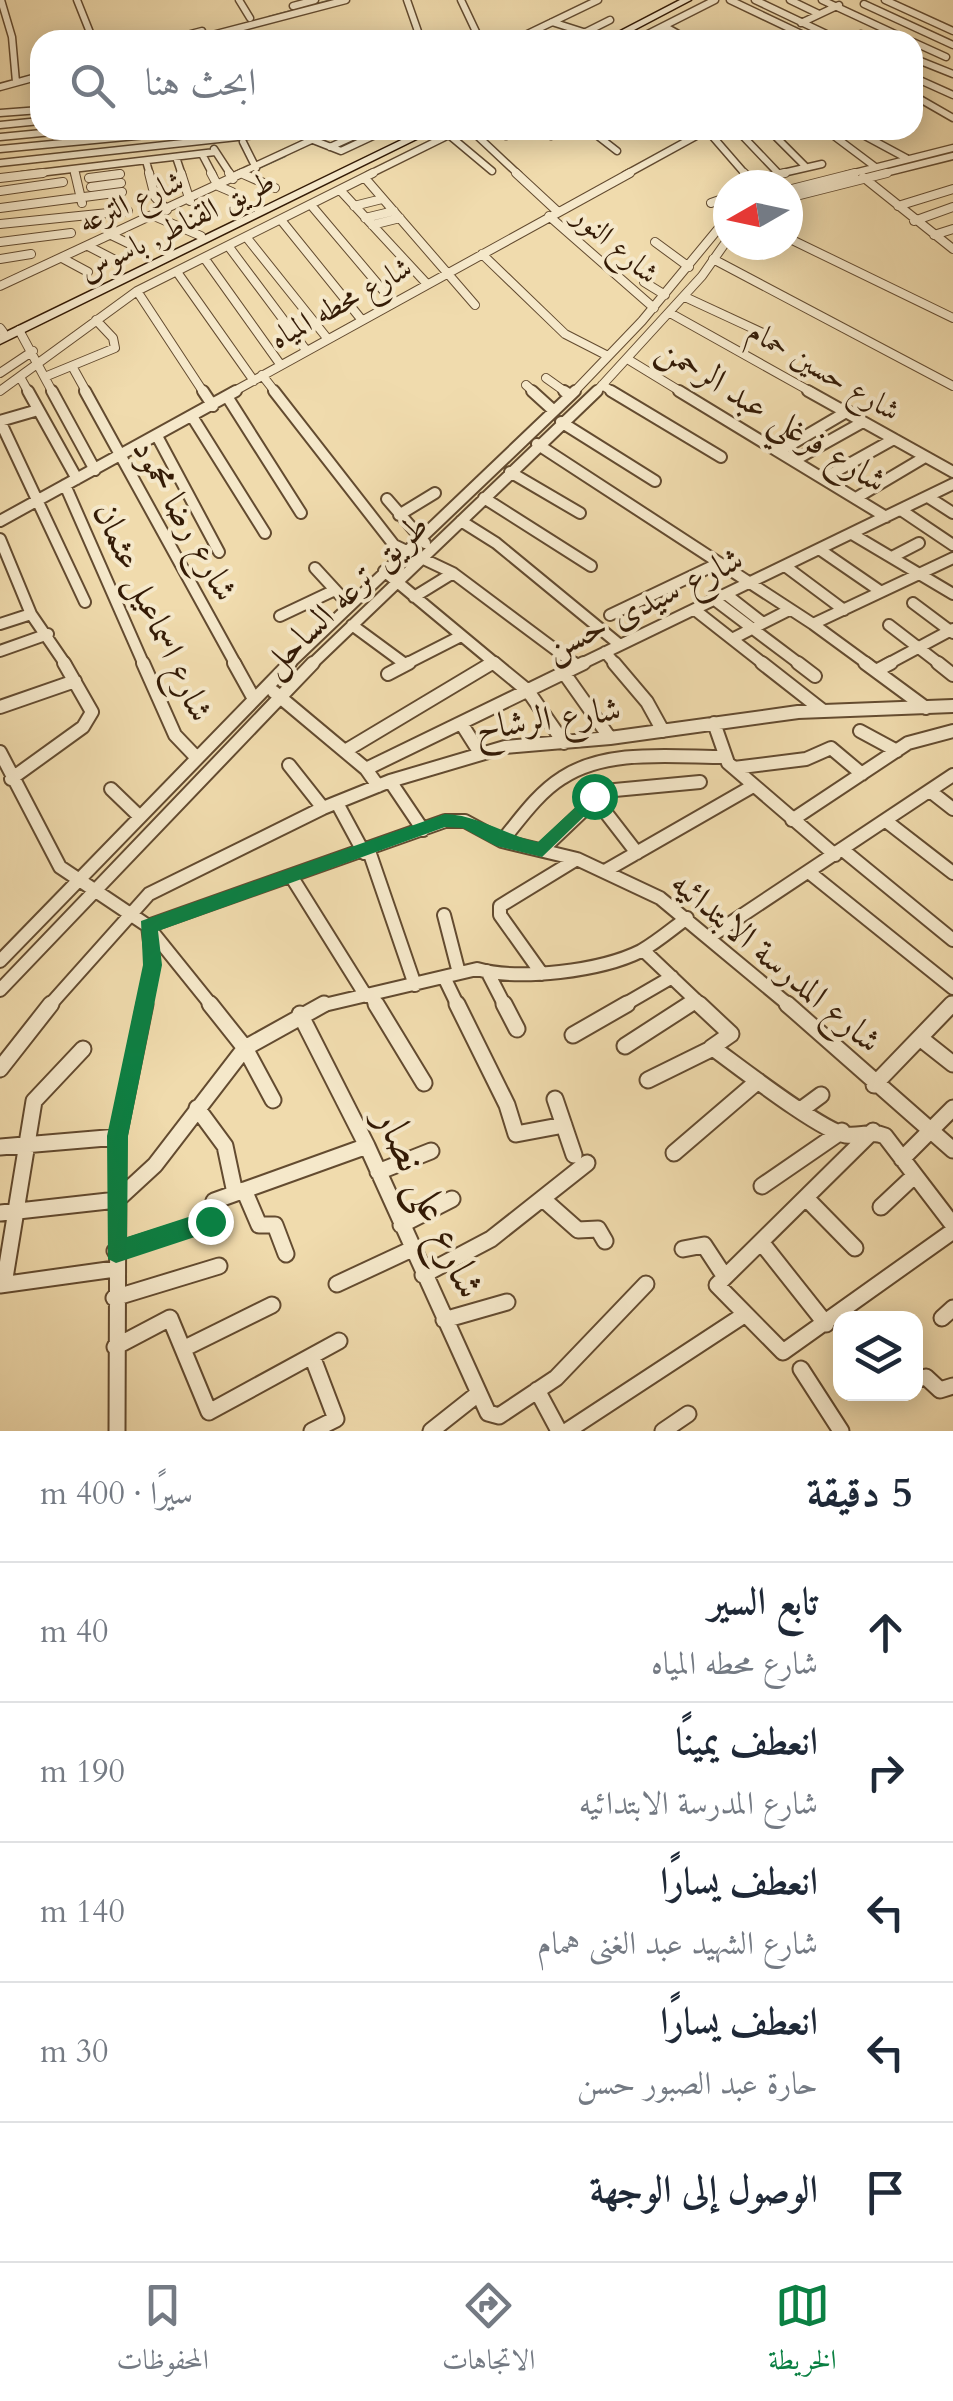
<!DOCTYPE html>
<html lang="ar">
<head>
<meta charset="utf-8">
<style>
  body { margin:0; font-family:Cardo,Amiri,serif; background:#f2f2f3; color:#1f2937; direction:rtl }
  .controls { position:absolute; right:30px; bottom:30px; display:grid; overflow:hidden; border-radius:20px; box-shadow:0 5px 25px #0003 }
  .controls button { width:90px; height:90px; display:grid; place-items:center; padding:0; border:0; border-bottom:2px solid #e0e1e3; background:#fff; color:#1f2937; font:50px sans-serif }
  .compass { position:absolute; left:713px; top:170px; width:90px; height:90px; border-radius:50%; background:#fff; box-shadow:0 5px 25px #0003; rotate:261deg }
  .stop { position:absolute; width:30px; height:30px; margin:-22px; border:8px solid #0b8043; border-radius:50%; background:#fff }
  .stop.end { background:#0b8043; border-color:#fff; box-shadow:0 2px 10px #0008 }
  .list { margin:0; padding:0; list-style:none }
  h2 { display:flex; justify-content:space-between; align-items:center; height:130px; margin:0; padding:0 40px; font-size:42px }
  h2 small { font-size:32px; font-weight:400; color:#747a83 }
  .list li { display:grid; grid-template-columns:65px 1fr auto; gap:30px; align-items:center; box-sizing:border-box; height:140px; padding:0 40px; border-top:2px solid #e0e1e3 }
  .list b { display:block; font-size:38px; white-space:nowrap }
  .list p { margin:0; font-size:32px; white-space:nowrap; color:#747a83 }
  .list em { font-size:32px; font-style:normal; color:#747a83 }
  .icon { flex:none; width:55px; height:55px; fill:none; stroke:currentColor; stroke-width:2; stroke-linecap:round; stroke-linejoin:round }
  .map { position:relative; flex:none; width:953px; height:1431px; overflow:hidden; direction:ltr }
  .search { position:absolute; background:#fff; box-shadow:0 5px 25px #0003; left:30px; right:30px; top:30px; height:110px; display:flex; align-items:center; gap:25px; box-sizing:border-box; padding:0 35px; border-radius:30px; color:#747a83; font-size:38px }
  .sheet { height:830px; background:#fff }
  nav { display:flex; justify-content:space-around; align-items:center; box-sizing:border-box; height:140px; border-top:2px solid #e0e1e3; background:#fff; font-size:28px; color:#747a83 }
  nav a { display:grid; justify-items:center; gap:5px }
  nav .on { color:#0b8043 }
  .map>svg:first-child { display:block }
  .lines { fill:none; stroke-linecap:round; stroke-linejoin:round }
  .stream { stroke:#717b68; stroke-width:2.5 }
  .minor-far4-casing { stroke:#634b30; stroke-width:9 }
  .minor-far3-casing { stroke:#634b30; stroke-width:10 }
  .minor-far2-casing { stroke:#634b30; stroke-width:14 }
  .minor-far1-casing { stroke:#634b30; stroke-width:16 }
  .minor-casing { stroke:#634b30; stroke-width:19 }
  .secondary-casing { stroke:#341b06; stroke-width:3 }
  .minor-far4 { stroke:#f5e8ca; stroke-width:6 }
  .minor-far3 { stroke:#f5e8ca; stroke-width:8 }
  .minor-far2 { stroke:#f5e8ca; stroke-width:10 }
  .minor-far1 { stroke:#f5e8ca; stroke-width:12 }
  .minor { stroke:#f5e8ca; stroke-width:15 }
  .secondary { fill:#f5e8ca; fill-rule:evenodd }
  .route { fill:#0b8043 }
  .labels { text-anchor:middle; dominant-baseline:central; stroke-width:8; stroke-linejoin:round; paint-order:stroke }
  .far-street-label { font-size:30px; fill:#341b06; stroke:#f5e8ca }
  .street-label { font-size:35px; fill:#341b06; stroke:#f5e8ca }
  .near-street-label { font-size:42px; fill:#341b06; stroke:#f5e8ca }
</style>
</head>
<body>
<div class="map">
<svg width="953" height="1431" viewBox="0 0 953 1431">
  <rect width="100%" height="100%" fill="#f0dbad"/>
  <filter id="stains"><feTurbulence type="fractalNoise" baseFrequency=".002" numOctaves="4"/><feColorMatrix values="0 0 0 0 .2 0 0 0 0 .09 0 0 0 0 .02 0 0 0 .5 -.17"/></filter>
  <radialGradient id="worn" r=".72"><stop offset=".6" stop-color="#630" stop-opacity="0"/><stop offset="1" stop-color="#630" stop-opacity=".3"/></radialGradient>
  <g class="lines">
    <path class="stream" d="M269,17L332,0
      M183,40L193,37
      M523,40L550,26
      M248,173L285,156"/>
    <g class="minor-far4-casing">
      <path id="minor-far4" d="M1,0L12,37L16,82
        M77,0L93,40
        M239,0L250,18
        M407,0L421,40
        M461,0L479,38
        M730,0L814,40
        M755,0L839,40
        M790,0L819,14
        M822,0L908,40
        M885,0L953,31
        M864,4L953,45
        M293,6L315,0
        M552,22L602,38
        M801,23L839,5
        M664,26L689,40
        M861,34L873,40
        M168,40L202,31
        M193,40L346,0
        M459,40L519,35
        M515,40L598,0
        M570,40L610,20
        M636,40L715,0
        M913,42L946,57
        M913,58L953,74
        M913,77L953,95
        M38,83L40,104
        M0,87L40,76
        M913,95L953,118
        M0,113L40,110
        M0,125L40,121
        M471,130L519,175
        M500,130L506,136
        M544,130L551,136
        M590,130L617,151
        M707,130L746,175
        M737,130L779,174
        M769,130L806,167
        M826,130L874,166
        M854,130L906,158
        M449,135L492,171
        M0,137L73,130
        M313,140L341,151L386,130
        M243,142L256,168
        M330,147L352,137
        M0,149L199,130
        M214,149L231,175
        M202,154L213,175
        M176,157L182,175
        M146,161L150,175
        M0,163L301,130
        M74,169L75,175
        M22,175L215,152
        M110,175L120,174
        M236,175L333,130
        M368,175L459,130
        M625,175L707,130
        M774,175L822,164
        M846,175L953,148
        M877,175L953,156"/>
    </g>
    <g class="minor-far3-casing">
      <path id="minor-far3" d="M75,173L82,203
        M149,173L155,197L167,210
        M181,173L190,201
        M211,173L218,186L232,192
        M229,173L233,179
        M516,173L557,211
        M744,173L754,185
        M243,174L275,188
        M863,177L953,249
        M0,178L43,173
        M89,178L120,174
        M365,178L475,305
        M750,181L785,173
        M91,187L121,183
        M340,190L427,284
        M788,190L855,173
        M0,191L63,182
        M788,198L887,173
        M711,203L728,197
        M311,205L393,302
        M354,206L382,199
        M898,206L953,189
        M0,208L122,192
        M154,216L201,236
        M549,216L654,308
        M365,218L394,211
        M281,220L361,319
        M914,221L953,207
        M0,224L128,211
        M372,225L400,218
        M111,235L138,248
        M934,235L953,229
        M247,238L327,338
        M788,238L953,318
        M0,242L71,233
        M655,242L689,267
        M88,246L115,260
        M229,247L306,350
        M482,254L565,334L608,356
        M62,258L88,272
        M0,259L31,254
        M205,259L280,364
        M713,259L953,386
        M177,272L254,381
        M644,282L665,295
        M0,286L242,173
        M137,291L204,393
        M685,297L765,334
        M670,313L813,393
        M0,328L3,332
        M19,330L53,393
        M629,360L683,393
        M72,366L87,393
        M0,373L33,351
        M262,375L276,393
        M47,376L115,348L113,338L96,320
        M20,377L29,393
        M546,378L567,393
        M526,385L535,393
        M602,385L615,393
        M0,391L137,291L373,173
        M231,393L630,173
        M573,393L642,321L728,217
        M595,393L702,276L728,239"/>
    </g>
    <g class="minor-far2-casing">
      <path id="minor-far2" d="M28,391L77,479
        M52,391L95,470
        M85,391L236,665
        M203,391L213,406
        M274,391L394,545L453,573L576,665
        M532,391L554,411
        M564,391L570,395
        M611,391L721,457
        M679,391L886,517
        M808,391L953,472
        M228,398L301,513
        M193,418L265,533
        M0,421L85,602
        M0,421L38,410
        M561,422L655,481
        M157,436L219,552
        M537,444L813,624L869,665
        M780,451L848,411
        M795,460L863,422
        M510,472L580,513
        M824,478L894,439
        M65,485L144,665
        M928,497L953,513
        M484,498L591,566
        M856,498L925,457
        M387,499L425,543
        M901,510L953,545
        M399,515L435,493
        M0,521L236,391
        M461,521L496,543L620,645
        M852,534L953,594
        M0,539L31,614L66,665
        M819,549L880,591
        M892,557L919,543
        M785,566L844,610
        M315,568L349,605
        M384,571L497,665
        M727,595L763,623
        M414,597L453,573
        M716,601L801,665
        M913,603L953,633
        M695,610L765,665
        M610,615L717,564
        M280,616L335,590
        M0,624L31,614
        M813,624L953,558
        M352,625L405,664
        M889,625L941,665
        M732,639L789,610
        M0,651L48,634
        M605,652L616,665
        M288,665L575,391
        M311,665L597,391
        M404,665L461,636
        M488,665L494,662
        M579,665L953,484
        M886,665L953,629"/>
    </g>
    <g class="minor-far1-casing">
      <path id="minor-far1" d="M143,663L175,735L197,758
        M234,663L254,699
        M494,663L528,691L564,743
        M573,663L577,666
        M614,663L647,702L663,731
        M762,663L822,710
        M798,663L815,676
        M865,663L926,708
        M938,663L953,675
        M876,671L891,663
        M564,673L610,738
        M388,674L409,663
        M274,692L366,769L378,786
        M0,707L75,681
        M461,723L480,753
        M714,723L728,763L835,855
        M860,731L897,751
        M345,751L492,663
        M0,752L60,867L148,926L153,965L145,1006
        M289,765L323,808
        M734,768L806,759L831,748L862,774
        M366,769L584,663
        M11,779L83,727L92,712L64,663
        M390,781L423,830
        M111,789L140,817
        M930,791L953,809
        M593,796L637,853
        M337,803L364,853
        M792,820L908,743L953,731
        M886,821L953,873
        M502,841C520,819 538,793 562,778C607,748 674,757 725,757
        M542,850L604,791L700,782
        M843,850L953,940
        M369,851L415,985
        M605,871L753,786
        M810,873L953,988
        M291,876L366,996
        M444,915L459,973
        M148,926L445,821H465L502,841L577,859L660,898L790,1006
        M154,934L212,1006
        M711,936L953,775
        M643,950L702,1006
        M0,961L290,663
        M487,971L505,1006
        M542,974L500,915V906L577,859
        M444,977L458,1006
        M0,990L313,663
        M371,996L377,1006
        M49,1006L149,894L323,808L390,781L505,747L610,738L798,712L953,706
        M320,1006L477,969C519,981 601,971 641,951C657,942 672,929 687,918
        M622,1006L672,977
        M687,1006L696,1000
        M950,1006L953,1003"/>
    </g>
    <g class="minor-casing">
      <path id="minor" d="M210,1004L245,1048L273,1100
        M376,1004L424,1083
        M457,1004L507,1105L516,1134L564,1125
        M504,1004L517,1029
        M699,1004L731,1034L711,1048
        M787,1004L953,1150
        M300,1014L367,1146L488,1413L499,1416L556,1378L646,1284
        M573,1035L627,1004
        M920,1038L953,1064
        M625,1046L690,1004
        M0,1069L51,1004
        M648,1080L713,1048C738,1066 821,1131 846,1135C861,1137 870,1130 885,1136L953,1225
        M874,1085L952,1004
        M555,1099L574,1155
        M197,1108L225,1146L235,1193
        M802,1109L821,1095
        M873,1131L717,1285L783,1352L953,1231
        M0,1147L118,1137
        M674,1153L758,1081
        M902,1159L953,1108
        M378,1172L431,1151
        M762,1186L842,1131
        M244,1190L259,1225H275L286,1254
        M806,1198L855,1248
        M543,1199L578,1230L598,1229L605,1241
        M214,1201L367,1146
        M881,1207L914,1176
        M0,1213L117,1200L155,1165L245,1048L324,1004
        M401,1225L452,1199
        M761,1242L826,1324
        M683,1249L704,1245L725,1277
        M115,1251L210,1221
        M423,1275L491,1239L587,1163
        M4,1284L34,1101L83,1049
        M337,1284L412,1249
        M0,1285L115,1269
        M114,1298L219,1266
        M942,1318L953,1308
        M444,1320L507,1302
        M115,1347L170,1318L209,1412L339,1341
        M183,1349L272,1305
        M312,1356L336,1419L312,1431
        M801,1369L841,1431
        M916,1379L926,1377L940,1390L953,1386
        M537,1390L559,1431
        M117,1431L118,1137L145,1004
        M431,1431L479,1393
        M567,1431L744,1315
        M663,1431L688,1414"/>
    </g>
    <g class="secondary-casing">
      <path id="secondary" d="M680,0H691L615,40H603Z
        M422,130H435L0,344V335Z"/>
    </g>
    <use href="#minor-far4" class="minor-far4"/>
    <use href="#minor-far3" class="minor-far3"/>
    <use href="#minor-far2" class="minor-far2"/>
    <use href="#minor-far1" class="minor-far1"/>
    <use href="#minor" class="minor"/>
    <use href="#secondary" class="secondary"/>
  </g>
  <path class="route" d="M594,790L602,796L600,801L542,857L496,846L463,828L445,827L158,931L162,965L128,1136L127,1237L210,1210L221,1221L210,1232L116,1263L108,1259L107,1136L143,965L141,921L445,814C478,815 505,835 538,842Z"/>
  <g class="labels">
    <g class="far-street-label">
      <text transform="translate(131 202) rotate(-24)">شارع الترعه</text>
      <text transform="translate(177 226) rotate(-26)">طريق القناطر, باسوس</text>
      <text transform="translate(616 245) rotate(41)">شارع النور</text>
      <text transform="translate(341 303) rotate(-29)">شارع محطه المياه</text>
      <text transform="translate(824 371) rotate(30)">شارع حسين حمام</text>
    </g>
    <g class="street-label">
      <text transform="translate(772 415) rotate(32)">شارع فرغلي عبد الرحمن</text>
      <text transform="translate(185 520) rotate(61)">شارع رضا محمود</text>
      <text transform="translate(345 595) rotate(-44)">طريق ترعه الساحل</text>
      <text transform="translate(644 604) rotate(-26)">شارع سيدى حسن</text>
      <text transform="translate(153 612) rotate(65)">شارع اسماعيل عثمان</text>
      <text transform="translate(548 719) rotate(-8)">شارع الرشاح</text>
      <text transform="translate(776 962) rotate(40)">شارع المدرسة الابتدائيه</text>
    </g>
    <g class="near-street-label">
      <text transform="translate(430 1203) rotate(65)">شارع على نصار</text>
    </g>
  </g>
  <rect width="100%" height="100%" filter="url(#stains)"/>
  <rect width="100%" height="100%" fill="url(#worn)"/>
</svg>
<div class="controls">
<button><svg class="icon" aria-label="layers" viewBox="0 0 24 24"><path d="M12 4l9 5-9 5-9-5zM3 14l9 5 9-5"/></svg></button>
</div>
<svg class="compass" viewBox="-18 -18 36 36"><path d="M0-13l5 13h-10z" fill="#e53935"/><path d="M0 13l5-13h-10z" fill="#747a83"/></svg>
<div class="stop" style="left:594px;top:796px"></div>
<div class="stop end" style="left:210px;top:1221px"></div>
<div class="search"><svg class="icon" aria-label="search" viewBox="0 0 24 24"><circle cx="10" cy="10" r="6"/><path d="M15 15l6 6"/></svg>ابحث هنا</div>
</div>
<section class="sheet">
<h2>5 دقيقة<small>سيرًا · 400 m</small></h2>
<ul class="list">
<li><svg class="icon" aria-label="ahead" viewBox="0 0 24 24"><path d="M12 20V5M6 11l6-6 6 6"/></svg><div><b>تابع السير</b><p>شارع محطه المياه</p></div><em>40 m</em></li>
<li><svg class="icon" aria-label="right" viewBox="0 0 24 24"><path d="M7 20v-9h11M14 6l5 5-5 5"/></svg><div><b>انعطف يمينًا</b><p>شارع المدرسة الابتدائيه</p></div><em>190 m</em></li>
<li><svg class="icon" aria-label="left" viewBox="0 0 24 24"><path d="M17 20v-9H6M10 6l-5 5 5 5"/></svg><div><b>انعطف يسارًا</b><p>شارع الشهيد عبد الغنى همام</p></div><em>140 m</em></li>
<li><svg class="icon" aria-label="left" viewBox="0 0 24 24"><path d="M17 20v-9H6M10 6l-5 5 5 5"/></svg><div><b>انعطف يسارًا</b><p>حارة عبد الصبور حسن</p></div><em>30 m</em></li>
<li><svg class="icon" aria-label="arrive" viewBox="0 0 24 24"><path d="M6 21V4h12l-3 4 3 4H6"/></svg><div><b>الوصول إلى الوجهة</b></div></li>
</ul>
</section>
<nav>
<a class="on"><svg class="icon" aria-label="map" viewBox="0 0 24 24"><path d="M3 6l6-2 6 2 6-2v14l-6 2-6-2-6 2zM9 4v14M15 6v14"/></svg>الخريطة</a>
<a><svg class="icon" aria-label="directions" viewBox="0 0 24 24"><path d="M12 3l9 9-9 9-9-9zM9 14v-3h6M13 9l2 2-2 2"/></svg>الاتجاهات</a>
<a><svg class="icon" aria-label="saved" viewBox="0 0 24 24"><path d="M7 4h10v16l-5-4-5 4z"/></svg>المحفوظات</a>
</nav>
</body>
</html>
